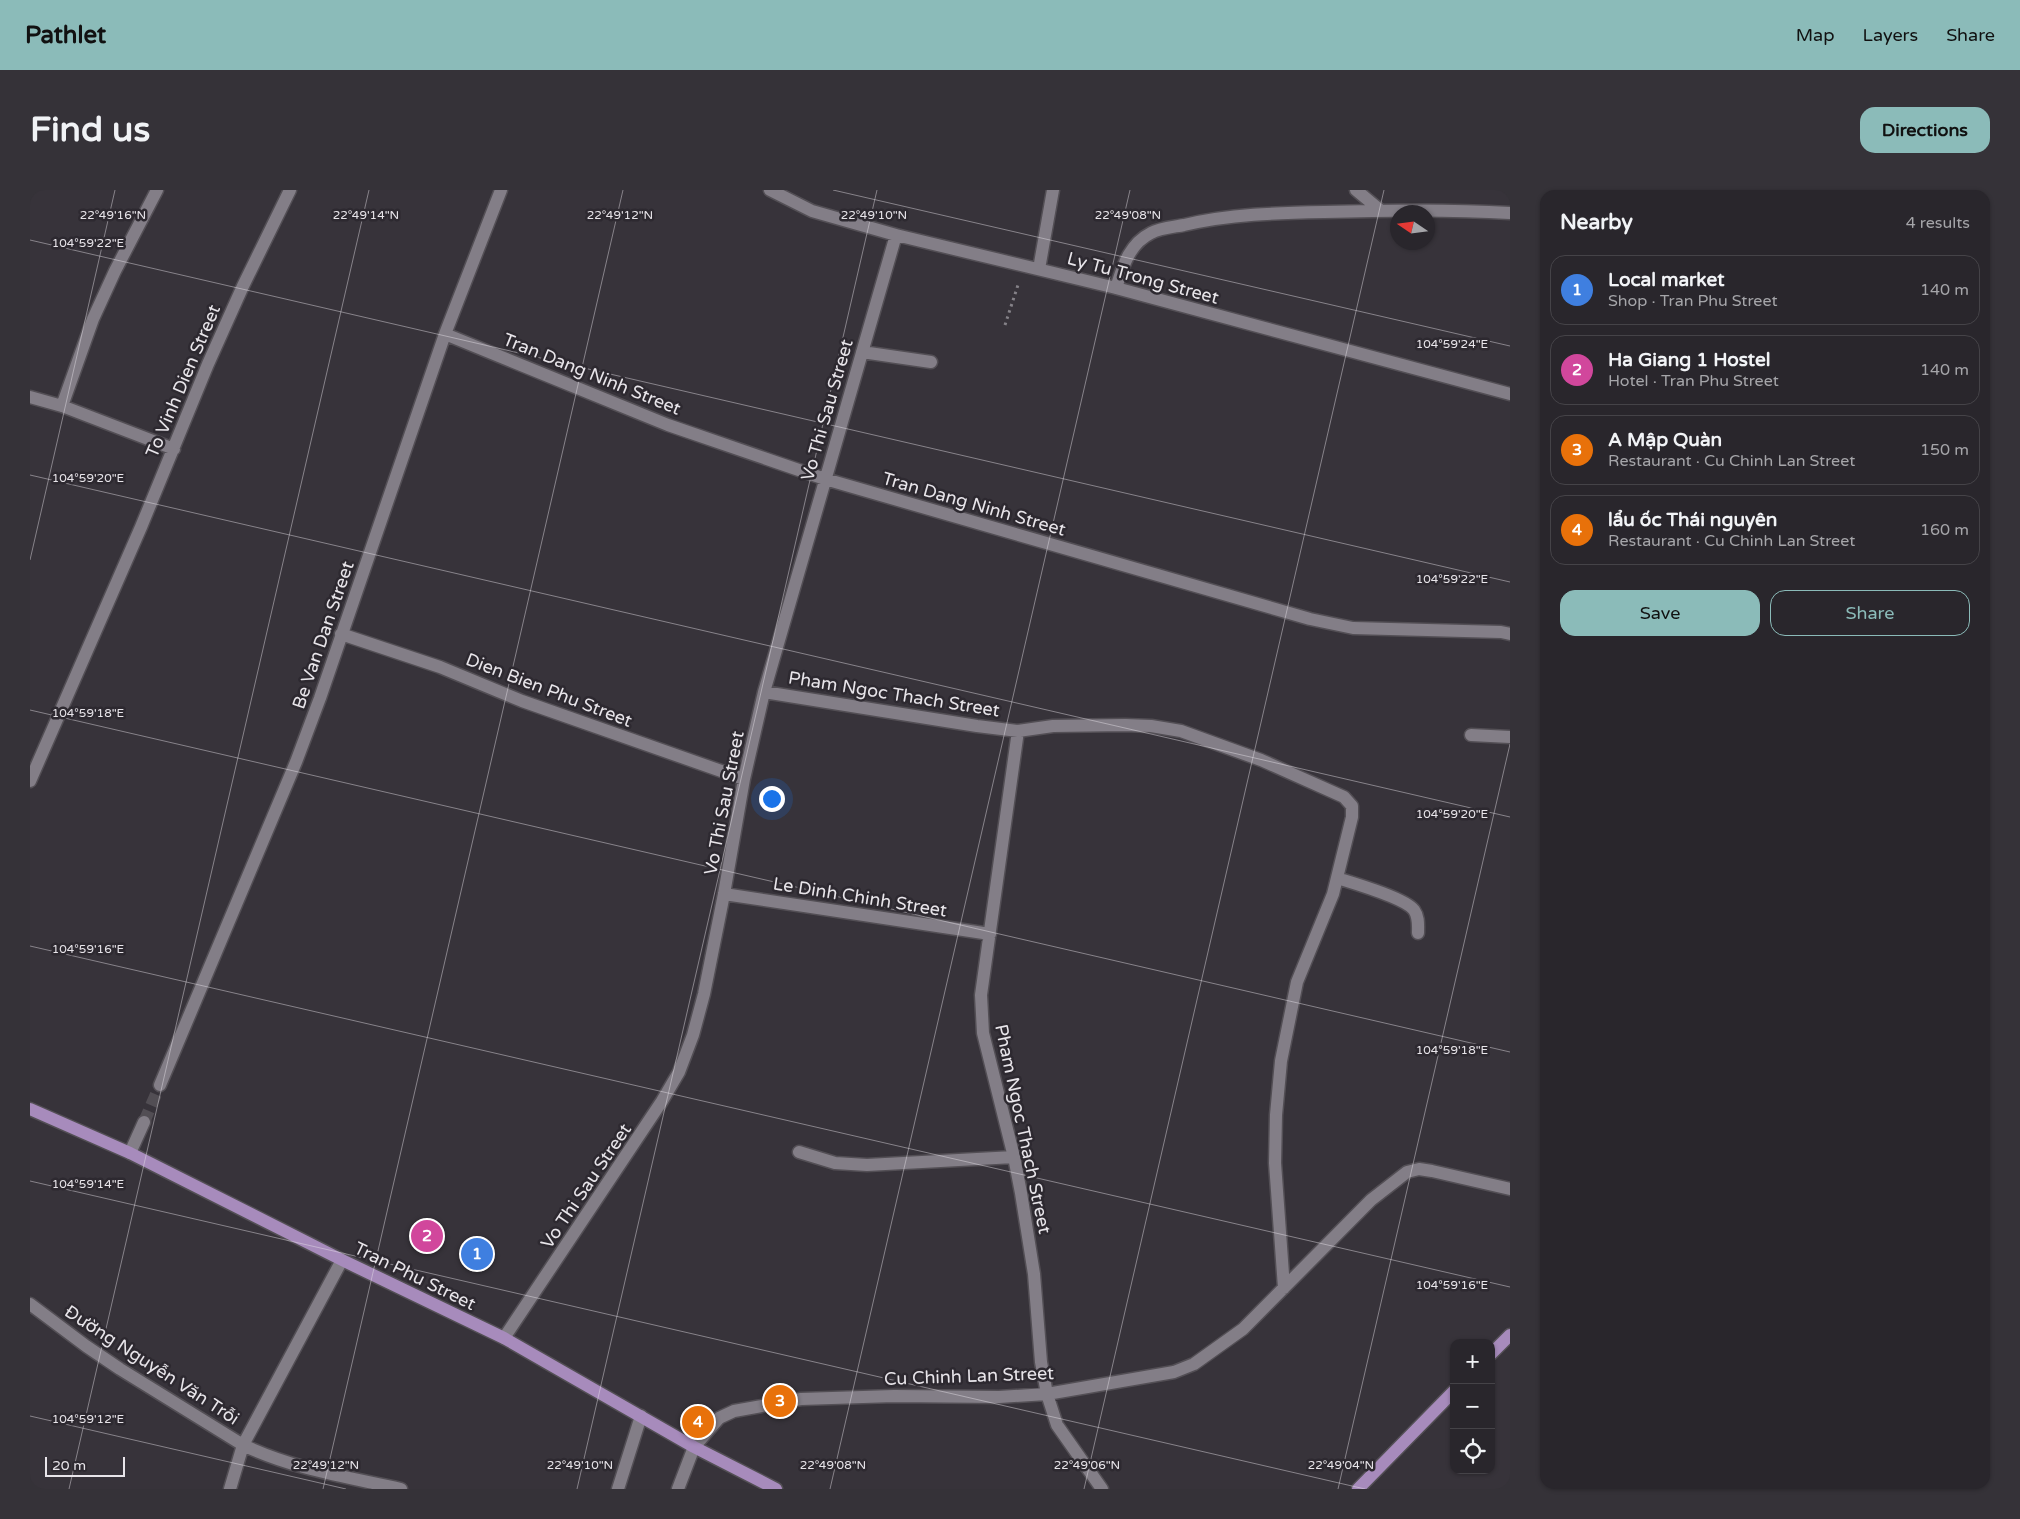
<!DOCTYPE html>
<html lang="en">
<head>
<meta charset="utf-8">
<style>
  body { margin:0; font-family:"Varela Round",sans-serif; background:#353238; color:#f1f3f6 }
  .controls { position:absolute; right:15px; bottom:15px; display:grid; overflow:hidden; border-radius:10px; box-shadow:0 1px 4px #0004 }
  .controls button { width:45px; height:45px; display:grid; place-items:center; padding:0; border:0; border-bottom:1px solid #454348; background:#29262c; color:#f1f3f6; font:25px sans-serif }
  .compass { position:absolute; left:1360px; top:15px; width:45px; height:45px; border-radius:50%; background:#29262c; box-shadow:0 1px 4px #0004; rotate:283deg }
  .scale { position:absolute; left:15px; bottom:12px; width:80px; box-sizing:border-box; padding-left:5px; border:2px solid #e8e5ea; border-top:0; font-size:14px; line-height:18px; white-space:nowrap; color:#e8e5ea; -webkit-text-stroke:4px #2d2930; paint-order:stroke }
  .you { position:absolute; left:741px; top:608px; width:18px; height:18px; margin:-12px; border:4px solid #fff; border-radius:50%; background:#1a73e8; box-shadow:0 0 0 8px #1a73e833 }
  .badge { display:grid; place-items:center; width:32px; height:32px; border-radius:50%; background:#8bbbb9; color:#fff; font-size:16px; font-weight:700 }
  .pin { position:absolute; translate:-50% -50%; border:2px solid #fff; box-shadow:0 1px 5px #0006 }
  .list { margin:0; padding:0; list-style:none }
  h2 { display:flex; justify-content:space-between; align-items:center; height:65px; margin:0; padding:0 20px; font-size:21px }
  h2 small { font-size:16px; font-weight:400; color:#a5a5a9 }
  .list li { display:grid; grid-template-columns:32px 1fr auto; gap:15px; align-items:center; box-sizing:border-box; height:70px; margin:0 10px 10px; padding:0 10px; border:1px solid #454348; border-radius:15px }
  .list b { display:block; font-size:19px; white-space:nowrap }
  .list p { margin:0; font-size:16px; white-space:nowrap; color:#a5a5a9 }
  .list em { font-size:16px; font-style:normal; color:#a5a5a9 }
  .actions { display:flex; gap:10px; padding:15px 20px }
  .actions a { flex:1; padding:11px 0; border:1px solid #8bbbb9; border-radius:15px; text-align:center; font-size:18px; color:#8bbbb9 }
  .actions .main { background:#8bbbb9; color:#111 }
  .icon { flex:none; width:28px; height:28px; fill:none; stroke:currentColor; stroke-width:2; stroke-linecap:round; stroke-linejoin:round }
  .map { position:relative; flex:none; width:1480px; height:1299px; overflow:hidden; border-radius:15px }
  header { display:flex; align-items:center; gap:30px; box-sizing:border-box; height:70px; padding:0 25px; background:#8bbbb9; color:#111 }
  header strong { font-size:24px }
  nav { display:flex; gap:28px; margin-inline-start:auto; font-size:18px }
  .intro { display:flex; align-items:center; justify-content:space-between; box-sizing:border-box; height:120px; padding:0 30px }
  h1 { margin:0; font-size:35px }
  .button { padding:12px 22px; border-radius:15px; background:#8bbbb9; color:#111; font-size:18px; font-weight:700 }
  main { display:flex; gap:30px; padding:0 30px }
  aside { flex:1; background:#29262c; border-radius:15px; box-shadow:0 1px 4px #0004 }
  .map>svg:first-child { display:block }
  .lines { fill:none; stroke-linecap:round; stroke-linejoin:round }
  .minor-tunnel { stroke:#524e54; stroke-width:12; stroke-dasharray:12 6; stroke-linecap:butt }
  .minor-casing { stroke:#534f55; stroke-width:15 }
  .major-casing { stroke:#534f55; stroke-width:15 }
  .path { stroke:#858288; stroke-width:3; stroke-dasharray:2.5 4; stroke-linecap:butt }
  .minor { stroke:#837e87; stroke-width:12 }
  .major { stroke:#a78bbc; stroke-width:12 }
  .ticks { fill:none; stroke:#e8e5ea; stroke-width:1; stroke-opacity:0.45 }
  .labels { text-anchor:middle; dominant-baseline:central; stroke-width:5; stroke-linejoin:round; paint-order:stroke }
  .street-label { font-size:18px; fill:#e8e5ea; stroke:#2d2930 }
  .ticks-label { font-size:12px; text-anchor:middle; fill:#e8e5ea; stroke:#2d2930; stroke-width:5; stroke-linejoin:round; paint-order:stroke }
</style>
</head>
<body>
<header>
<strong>Pathlet</strong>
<nav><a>Map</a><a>Layers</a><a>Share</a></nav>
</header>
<div class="intro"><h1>Find us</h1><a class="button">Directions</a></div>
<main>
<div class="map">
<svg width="1480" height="1299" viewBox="0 0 1480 1299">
  <rect width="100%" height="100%" fill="#37333a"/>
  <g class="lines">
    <path class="minor-tunnel" d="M114,932L130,895"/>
    <g class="minor-casing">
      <path id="minor" d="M740,0L782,21L866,45L1086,98L1480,204
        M1326,0L1350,20
        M1009,79L1023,0
        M1086,98C1093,76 1099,54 1121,43C1130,38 1144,37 1154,35C1200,24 1247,23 1294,22C1356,20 1418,19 1480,23
        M415,144L638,235L795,289L1280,429L1323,438L1471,442L1480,444
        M832,162L901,172
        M0,207L32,216L144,259
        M32,216L63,129L85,81L127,0
        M311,444L410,477L492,511L714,589
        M734,502L947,536L988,541L1023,536L1095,535L1121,536L1151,541L1231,570L1314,607L1322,616V627L1303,704L1267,792L1251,871L1246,925L1245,973L1254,1098
        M988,541L951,805L953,843L984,967L991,1003L1004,1084L1011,1172L1017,1204L1027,1235L1072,1299
        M1441,545L1480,547
        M0,591L111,337L178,174L213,96L260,0
        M1307,688C1323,693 1375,708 1384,720C1389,727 1388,735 1388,743
        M694,704L960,744
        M130,895L266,572L290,508L415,144L471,0
        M769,962L805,973L837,975L984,967
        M100,963L114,932
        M312,1070L213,1255C263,1279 317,1287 371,1299
        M0,1114L56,1156L90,1179L213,1255L200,1299
        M474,1148L632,911L649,882L663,845L674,804L694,704L714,589L734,502L866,45
        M588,1299L611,1226
        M648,1299L664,1257L689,1228L704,1221L771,1209L864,1206L969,1207L1017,1204L1144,1182L1164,1174L1213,1139L1341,1010L1377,982L1389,979L1402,981L1480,999"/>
    </g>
    <g class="major-casing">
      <path id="major" d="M0,919L100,963L312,1070L474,1148L664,1257L746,1299
        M1461,1164L1480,1145
        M1328,1299L1424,1201"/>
    </g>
    <path class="path" d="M975,135L988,95"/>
    <use href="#minor" class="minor"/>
    <use href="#major" class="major"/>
  </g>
  <path class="ticks" d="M803,0L1480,156M0,50L1480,392M0,285L1480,627M0,370L85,0M0,520L1480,862M0,756L1480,1097M0,991L1335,1299M0,1226L316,1299M39,1299L339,0M293,1299L593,0M547,1299L847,0M800,1299L1100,0M1054,1299L1354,0M1308,1299L1480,554"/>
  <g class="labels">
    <g class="street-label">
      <text transform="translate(1113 88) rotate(15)">Ly Tu Trong Street</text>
      <text transform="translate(562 184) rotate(22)">Tran Dang Ninh Street</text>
      <text transform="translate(153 191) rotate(-67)">To Vinh Dien Street</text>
      <text transform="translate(797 220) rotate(-74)">Vo Thi Sau Street</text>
      <text transform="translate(944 314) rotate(16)">Tran Dang Ninh Street</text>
      <text transform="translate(293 445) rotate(-71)">Be Van Dan Street</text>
      <text transform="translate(519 500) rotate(21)">Dien Bien Phu Street</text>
      <text transform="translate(864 504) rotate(9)">Pham Ngoc Thach Street</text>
      <text transform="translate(694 613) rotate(-79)">Vo Thi Sau Street</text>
      <text transform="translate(830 707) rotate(9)">Le Dinh Chinh Street</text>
      <text transform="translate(993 939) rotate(78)">Pham Ngoc Thach Street</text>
      <text transform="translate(556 996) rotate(-56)">Vo Thi Sau Street</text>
      <text transform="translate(385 1086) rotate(26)">Tran Phu Street</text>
      <text transform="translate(122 1175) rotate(33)">Đường Nguyễn Văn Trỗi</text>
      <text transform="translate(939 1186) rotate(-2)">Cu Chinh Lan Street</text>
    </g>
  </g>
  <g class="ticks-label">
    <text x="83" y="29">22°49'16"N</text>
    <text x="336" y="29">22°49'14"N</text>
    <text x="590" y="29">22°49'12"N</text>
    <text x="844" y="29">22°49'10"N</text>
    <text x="1098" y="29">22°49'08"N</text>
    <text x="58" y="57">104°59'22"E</text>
    <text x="1422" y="158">104°59'24"E</text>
    <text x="58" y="292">104°59'20"E</text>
    <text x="1422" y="393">104°59'22"E</text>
    <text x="58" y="527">104°59'18"E</text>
    <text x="1422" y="628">104°59'20"E</text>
    <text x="58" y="763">104°59'16"E</text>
    <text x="1422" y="864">104°59'18"E</text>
    <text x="58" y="998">104°59'14"E</text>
    <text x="1422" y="1099">104°59'16"E</text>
    <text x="58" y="1233">104°59'12"E</text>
    <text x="296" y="1279">22°49'12"N</text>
    <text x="550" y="1279">22°49'10"N</text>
    <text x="803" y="1279">22°49'08"N</text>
    <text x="1057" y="1279">22°49'06"N</text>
    <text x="1311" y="1279">22°49'04"N</text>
  </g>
</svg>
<div class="controls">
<button>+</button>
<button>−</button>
<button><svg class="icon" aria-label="locate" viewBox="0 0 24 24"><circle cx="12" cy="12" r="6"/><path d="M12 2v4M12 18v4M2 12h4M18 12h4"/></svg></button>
</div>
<svg class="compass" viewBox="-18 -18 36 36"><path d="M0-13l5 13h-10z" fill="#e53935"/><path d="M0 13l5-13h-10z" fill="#a5a5a9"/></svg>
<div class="scale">20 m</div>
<div class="you"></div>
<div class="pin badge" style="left:447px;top:1064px;background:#3f7fe0">1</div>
<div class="pin badge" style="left:397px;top:1046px;background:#d1479c">2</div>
<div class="pin badge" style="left:750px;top:1211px;background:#e8710a">3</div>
<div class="pin badge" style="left:668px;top:1232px;background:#e8710a">4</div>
</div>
<aside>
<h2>Nearby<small>4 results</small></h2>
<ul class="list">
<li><span class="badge" style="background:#3f7fe0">1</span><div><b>Local market</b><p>Shop · Tran Phu Street</p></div><em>140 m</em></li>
<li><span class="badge" style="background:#d1479c">2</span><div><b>Ha Giang 1 Hostel</b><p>Hotel · Tran Phu Street</p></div><em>140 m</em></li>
<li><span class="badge" style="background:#e8710a">3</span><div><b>A Mập Quàn</b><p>Restaurant · Cu Chinh Lan Street</p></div><em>150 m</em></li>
<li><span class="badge" style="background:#e8710a">4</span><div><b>lẩu ốc Thái nguyên</b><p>Restaurant · Cu Chinh Lan Street</p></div><em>160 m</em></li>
</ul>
<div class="actions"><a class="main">Save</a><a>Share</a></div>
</aside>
</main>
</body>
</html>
